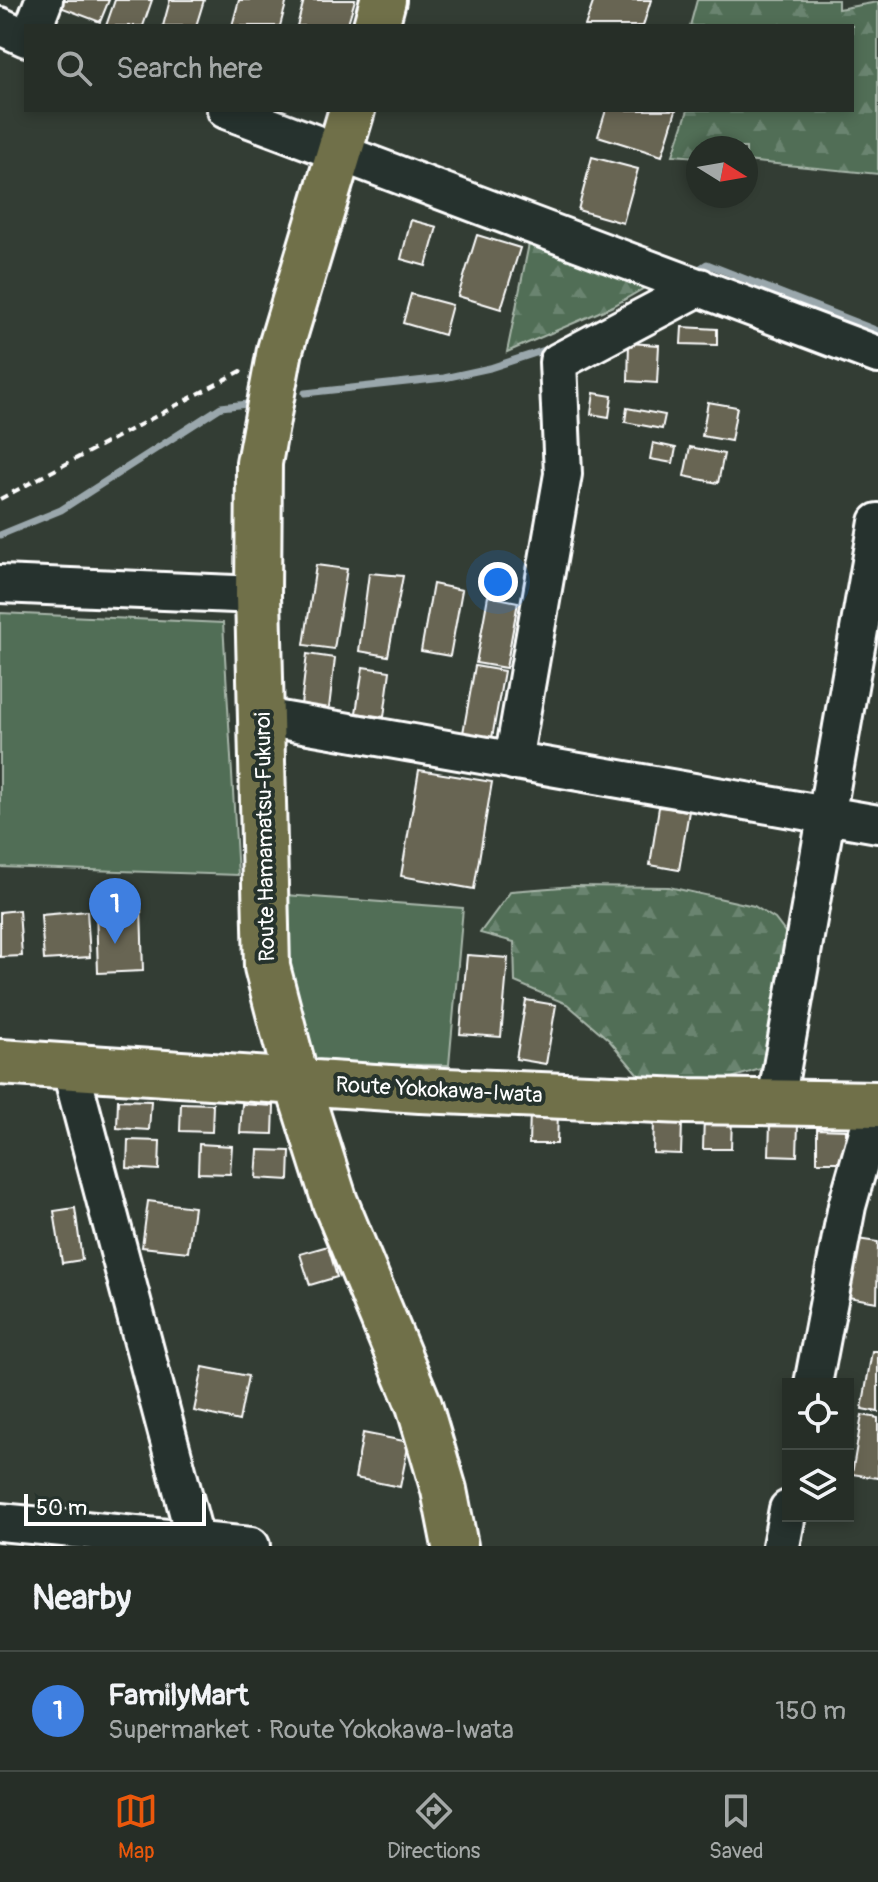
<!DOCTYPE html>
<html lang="en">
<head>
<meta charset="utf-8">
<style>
  body { margin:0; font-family:Pangolin,sans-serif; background:#2e362f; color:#f1f3f6 }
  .controls { position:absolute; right:24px; bottom:24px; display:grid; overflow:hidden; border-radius:0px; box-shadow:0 4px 12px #0003 }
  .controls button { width:72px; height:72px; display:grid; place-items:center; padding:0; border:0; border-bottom:2px solid #424a44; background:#262e27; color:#f1f3f6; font:40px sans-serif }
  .compass { position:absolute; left:686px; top:136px; width:72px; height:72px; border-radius:50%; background:#262e27; box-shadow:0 4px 12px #0003; rotate:101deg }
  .scale { position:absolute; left:24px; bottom:20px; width:182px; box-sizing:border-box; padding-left:8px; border:4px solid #fff; border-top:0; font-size:22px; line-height:28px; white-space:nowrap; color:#fff; -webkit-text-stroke:6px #26332d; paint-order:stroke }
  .you { position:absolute; left:498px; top:582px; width:28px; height:28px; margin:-20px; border:6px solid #fff; border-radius:50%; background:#1a73e8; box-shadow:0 0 0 12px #1a73e833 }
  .badge { display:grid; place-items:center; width:52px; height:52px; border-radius:50%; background:#ea580c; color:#fff; font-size:26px; font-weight:700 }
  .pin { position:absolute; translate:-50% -66px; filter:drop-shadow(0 2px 4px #0008) }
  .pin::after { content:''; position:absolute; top:42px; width:28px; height:24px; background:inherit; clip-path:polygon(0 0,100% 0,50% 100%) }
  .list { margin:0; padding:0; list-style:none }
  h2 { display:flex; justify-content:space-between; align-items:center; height:104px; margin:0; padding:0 32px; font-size:34px }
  h2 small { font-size:26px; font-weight:400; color:#a4a8a7 }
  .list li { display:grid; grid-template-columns:52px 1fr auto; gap:24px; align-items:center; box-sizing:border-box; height:120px; padding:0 32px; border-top:2px solid #424a44 }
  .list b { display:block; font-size:30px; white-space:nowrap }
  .list p { margin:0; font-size:26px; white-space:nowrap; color:#a4a8a7 }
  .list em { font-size:26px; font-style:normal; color:#a4a8a7 }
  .icon { flex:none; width:44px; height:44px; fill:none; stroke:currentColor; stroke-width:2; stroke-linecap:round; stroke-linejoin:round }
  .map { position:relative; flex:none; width:878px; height:1546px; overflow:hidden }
  .search { position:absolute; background:#262e27; box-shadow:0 4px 12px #0003; left:24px; right:24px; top:24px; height:88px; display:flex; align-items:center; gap:20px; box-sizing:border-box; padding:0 28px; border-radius:0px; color:#a4a8a7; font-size:30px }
  .sheet { height:224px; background:#262e27 }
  nav { display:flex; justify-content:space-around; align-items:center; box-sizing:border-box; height:112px; border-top:2px solid #424a44; background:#262e27; font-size:22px; color:#a4a8a7 }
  nav a { display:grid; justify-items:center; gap:4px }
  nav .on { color:#ea580c }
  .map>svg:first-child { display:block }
  .green { fill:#516e56; stroke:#a8b6aa; stroke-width:2 }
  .forest { fill:url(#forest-firs); stroke:#a8b6aa; stroke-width:2 }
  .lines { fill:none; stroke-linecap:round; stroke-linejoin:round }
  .stream { stroke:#9aa7ac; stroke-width:7 }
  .building { fill:#686552; stroke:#fff; stroke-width:2 }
  .minor-casing { stroke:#fff; stroke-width:42 }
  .major-casing { stroke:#fff; stroke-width:50 }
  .path { stroke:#fff; stroke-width:4; stroke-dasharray:8 6; stroke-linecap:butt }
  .minor { stroke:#26332d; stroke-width:36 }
  .major { stroke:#70704a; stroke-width:44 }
  .labels { text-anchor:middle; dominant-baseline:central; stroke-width:8; stroke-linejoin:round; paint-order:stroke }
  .street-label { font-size:22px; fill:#fff; stroke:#26332d }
</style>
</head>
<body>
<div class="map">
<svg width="878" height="1546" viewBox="0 0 878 1546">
  <defs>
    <pattern id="forest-firs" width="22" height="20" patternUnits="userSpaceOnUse" patternTransform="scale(2)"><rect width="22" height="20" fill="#516e56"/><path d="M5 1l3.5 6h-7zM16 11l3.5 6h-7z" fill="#6b846f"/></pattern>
  </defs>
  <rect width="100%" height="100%" fill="#333d34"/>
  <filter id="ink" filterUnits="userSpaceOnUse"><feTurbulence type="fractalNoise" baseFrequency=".0125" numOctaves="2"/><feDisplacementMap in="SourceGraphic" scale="16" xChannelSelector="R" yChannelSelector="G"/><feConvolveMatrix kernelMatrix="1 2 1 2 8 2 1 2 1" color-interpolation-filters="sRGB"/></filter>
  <g filter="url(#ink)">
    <path class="green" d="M0,613L223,623L238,875L0,867Z
      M285,895L463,908L449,1065L316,1064L287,986Z"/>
    <path class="forest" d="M697,0H838V9L878,2V174L746,161V148H698V157L673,155L688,110H852V26H690Z
      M533,224L667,275L613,306L507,352Z
      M575,886L669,887L754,906L775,919L791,940L767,1067L705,1086L646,1084L609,1040L567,1004L515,982L514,942L480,933L511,891Z"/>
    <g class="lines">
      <path class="stream" d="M695,272L707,264L878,331
        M305,393L444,378L490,368L554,347
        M0,535L61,510L221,407L247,404"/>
    </g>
    <path class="building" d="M57,0H109L100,22L55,5Z
      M115,0H152L143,26H106Z
      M170,0H204L196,26H163Z
      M239,0H287L280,26H232Z
      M304,0H355L347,26H297Z
      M594,0H651L643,26H585Z
      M606,110H676L662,156L598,136Z
      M592,157L638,169L623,223L578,210Z
      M411,220L437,227L426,266L401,259Z
      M477,235L520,248L501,309L458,296Z
      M411,294L452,305L444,335L403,323Z
      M682,327L717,329V345L681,344Z
      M629,343L659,345L657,383L628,381Z
      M594,393L612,396L609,417L591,414Z
      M708,402L737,407L731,441L702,436Z
      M627,408L665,415L662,429L625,422Z
      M653,443L676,448L673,463L650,459Z
      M690,447L724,454L718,483L684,476Z
      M316,565L347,569L334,649L304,645Z
      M369,573L403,576L388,656L359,651Z
      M433,584L462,590L450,656L421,651Z
      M488,596L518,602L506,668L476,663Z
      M307,654L335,658L329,708L301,705Z
      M475,666L504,671L492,738L463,733Z
      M363,667L390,671L384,717L356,713Z
      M419,770L492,782L474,889L401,876Z
      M659,807L689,811L679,870L650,865Z
      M141,907L143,971L98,973L96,909Z
      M19,910L22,956L0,957V912Z
      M87,911L90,957L44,960L41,915Z
      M467,955L508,958L501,1037L460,1034Z
      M526,1000L556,1005L546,1064L516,1059Z
      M118,1100L151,1101L149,1130L117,1128Z
      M181,1103L213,1104L212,1132L180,1131Z
      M242,1104L274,1106L273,1134L240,1133Z
      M530,1111L558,1112L557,1144H529Z
      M704,1116L732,1117L731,1149H703Z
      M654,1121L682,1122L681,1154L653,1153Z
      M770,1123L798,1124L797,1156L769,1155Z
      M817,1129L846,1130L845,1162H817Z
      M128,1140L160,1141L159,1170L127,1168Z
      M199,1144L232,1146L230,1174L198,1173Z
      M258,1150L290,1151L289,1180L256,1178Z
      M148,1201L194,1207L188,1252L142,1247Z
      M75,1208L82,1260L62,1263L54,1211Z
      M857,1239L878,1242L877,1302L848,1297Z
      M328,1246L337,1277L310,1285L300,1254Z
      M872,1351H878V1412L862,1409Z
      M203,1367L248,1376L239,1421L194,1411Z
      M862,1415L878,1418V1478L852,1474Z
      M363,1433L409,1442L400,1487L355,1478Z"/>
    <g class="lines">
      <g class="minor-casing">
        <path id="minor" d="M0,26L26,38
          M34,26L44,0
          M226,110L878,355
          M0,584L258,595
          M263,717L878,824
          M513,761L563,474L558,362L700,287
          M70,1067L197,1546
          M776,1101L878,522
          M813,1384L847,1206L876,1104
          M0,1522L251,1546
          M781,1546L788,1509"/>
      </g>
      <g class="major-casing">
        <path id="major" d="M376,26L383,0
          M352,110L280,350L259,463L258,595L267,967L297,1082L335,1202L419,1405L444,1490L455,1546
          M0,1062L420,1090L685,1101L878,1104"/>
      </g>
      <path class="path" d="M0,499L243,370"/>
      <use href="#minor" class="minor"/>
      <use href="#major" class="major"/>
    </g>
  </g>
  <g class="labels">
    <g class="street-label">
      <text transform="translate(265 837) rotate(-91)">Route Hamamatsu-Fukuroi</text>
      <text transform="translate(439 1090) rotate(3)">Route Yokokawa-Iwata</text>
    </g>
  </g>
</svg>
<div class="controls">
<button><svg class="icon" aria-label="locate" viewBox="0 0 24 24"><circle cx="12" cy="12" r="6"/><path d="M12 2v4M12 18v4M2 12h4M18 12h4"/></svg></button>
<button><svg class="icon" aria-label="layers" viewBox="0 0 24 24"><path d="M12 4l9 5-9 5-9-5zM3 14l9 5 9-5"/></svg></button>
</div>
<svg class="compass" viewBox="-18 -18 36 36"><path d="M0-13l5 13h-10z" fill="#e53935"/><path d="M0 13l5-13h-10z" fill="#a4a8a7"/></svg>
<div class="scale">50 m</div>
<div class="you"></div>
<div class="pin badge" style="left:115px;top:944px;background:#3f7fe0">1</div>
<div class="search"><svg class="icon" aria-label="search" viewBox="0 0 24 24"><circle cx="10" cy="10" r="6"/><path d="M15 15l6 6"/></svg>Search here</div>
</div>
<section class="sheet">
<h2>Nearby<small></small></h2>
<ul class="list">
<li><span class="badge" style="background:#3f7fe0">1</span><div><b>FamilyMart</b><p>Supermarket · Route Yokokawa-Iwata</p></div><em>150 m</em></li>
</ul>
</section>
<nav>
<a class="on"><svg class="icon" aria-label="map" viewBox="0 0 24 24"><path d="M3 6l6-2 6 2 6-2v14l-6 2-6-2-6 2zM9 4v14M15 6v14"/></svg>Map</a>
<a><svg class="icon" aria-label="directions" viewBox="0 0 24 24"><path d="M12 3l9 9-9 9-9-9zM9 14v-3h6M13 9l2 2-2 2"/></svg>Directions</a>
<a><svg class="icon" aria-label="saved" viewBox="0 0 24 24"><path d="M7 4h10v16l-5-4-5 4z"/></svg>Saved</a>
</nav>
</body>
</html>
